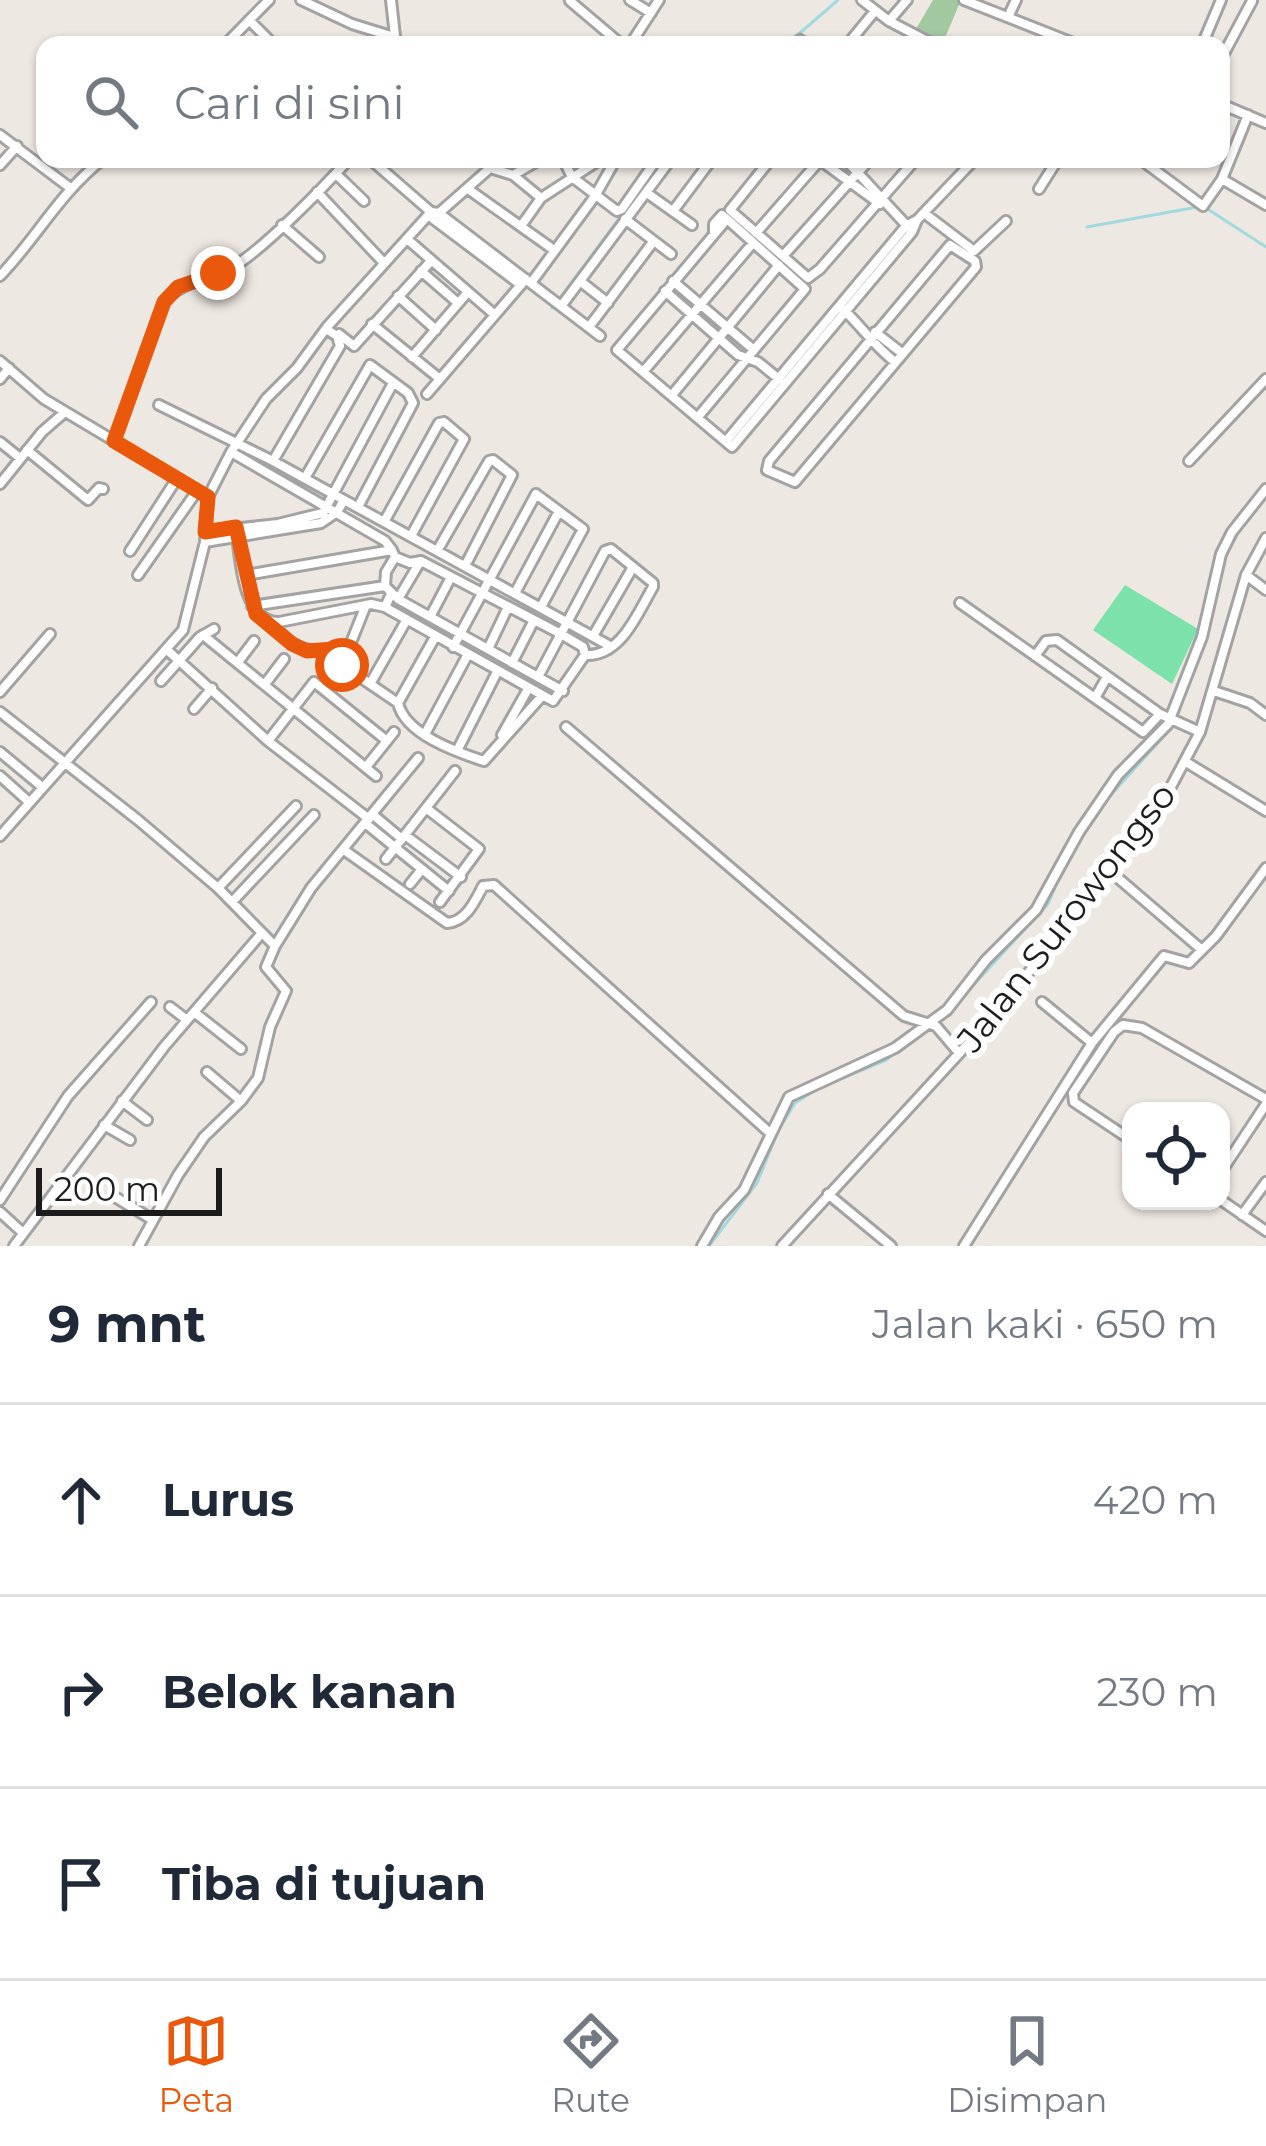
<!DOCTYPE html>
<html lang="id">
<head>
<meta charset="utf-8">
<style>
  body { margin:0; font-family:Montserrat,sans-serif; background:#f6f6f7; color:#1f2937 }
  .controls { position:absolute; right:36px; bottom:36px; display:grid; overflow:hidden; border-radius:24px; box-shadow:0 3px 9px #0004 }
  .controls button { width:108px; height:108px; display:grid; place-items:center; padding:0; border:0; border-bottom:3px solid #e0e1e3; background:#fff; color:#1f2937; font:60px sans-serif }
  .scale { position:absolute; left:36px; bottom:30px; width:186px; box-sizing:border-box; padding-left:12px; border:6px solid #1c1c1c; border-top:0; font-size:33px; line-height:42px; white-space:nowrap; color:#1c1c1c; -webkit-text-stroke:9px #fff; paint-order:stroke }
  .stop { position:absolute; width:36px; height:36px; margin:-27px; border:9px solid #ea580c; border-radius:50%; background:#fff }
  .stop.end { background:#ea580c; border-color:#fff; box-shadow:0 3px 12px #0008 }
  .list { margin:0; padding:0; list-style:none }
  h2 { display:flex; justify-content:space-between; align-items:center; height:156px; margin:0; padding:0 48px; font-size:51px }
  h2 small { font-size:39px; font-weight:400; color:#747a83 }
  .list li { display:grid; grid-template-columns:78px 1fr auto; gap:36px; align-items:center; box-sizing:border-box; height:192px; padding:0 48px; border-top:3px solid #e0e1e3 }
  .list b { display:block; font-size:45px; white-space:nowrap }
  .list em { font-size:39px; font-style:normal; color:#747a83 }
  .icon { flex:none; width:66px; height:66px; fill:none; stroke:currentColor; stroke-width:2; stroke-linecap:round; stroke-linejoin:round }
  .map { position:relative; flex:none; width:1266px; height:1246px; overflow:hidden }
  .search { position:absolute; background:#fff; box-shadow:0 3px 9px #0004; left:36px; right:36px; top:36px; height:132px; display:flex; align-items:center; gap:30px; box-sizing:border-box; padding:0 42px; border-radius:24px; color:#747a83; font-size:45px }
  .sheet { height:732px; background:#fff }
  nav { display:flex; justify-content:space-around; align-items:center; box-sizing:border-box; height:168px; border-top:3px solid #e0e1e3; background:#fff; font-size:33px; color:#747a83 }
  nav a { display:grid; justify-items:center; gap:6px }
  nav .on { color:#ea580c }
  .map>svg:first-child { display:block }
  .cemetery { fill:#a2c8a2 }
  .pitch { fill:#7ce1aa }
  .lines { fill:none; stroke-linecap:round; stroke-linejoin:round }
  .stream { stroke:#a0dade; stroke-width:3 }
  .minor-casing { stroke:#a3a3a3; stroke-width:14 }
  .minor { stroke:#fff; stroke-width:8 }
  .route { stroke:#ea580c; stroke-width:15 }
  .labels { text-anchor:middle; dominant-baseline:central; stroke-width:12; stroke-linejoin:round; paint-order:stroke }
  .street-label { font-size:36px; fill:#1c1c1c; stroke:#fff }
</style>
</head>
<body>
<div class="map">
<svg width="1266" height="1246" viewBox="0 0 1266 1246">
  <rect width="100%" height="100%" fill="#eee8e2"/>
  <path class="cemetery" d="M933,0H961L942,45L913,34Z"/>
  <path class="pitch" d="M1125,585L1198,629L1172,684L1093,630Z"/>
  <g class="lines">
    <path class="stream" d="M801,34L813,45
      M786,45L838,0
      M642,186L663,159
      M1087,227L1203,206L1266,247
      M560,298L618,220
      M552,308L554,306
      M1206,637L1215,598
      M1177,717L1191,674
      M1100,807L1174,725
      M1072,853L1085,830
      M957,1003L1048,904L1064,866
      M709,1246L757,1183L779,1129L795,1103L819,1088L886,1060L922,1033"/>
    <g class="minor-casing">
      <path id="minor" d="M301,0L352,24L394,37
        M391,0L396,45
        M630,0L651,13
        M862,0L889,21L935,45
        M964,0L1078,45
        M570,1L622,45
        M1008,17L1016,0
        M249,20L274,45
        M889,21L907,0
        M225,45L269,0
        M630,45L659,0
        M793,45L800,40L807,45
        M847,45L875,11
        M1202,45L1221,0
        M1221,59L1252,1
        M1221,104L1266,123
        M0,135L69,187
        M370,159L431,212L439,213L600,336
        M563,159L572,177L617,211L622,209L657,159
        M771,159L730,210L808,278L820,269L916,159
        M845,159L909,228
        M1140,159L1203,206L1222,179L1248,115
        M820,160L880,204
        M0,165L17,146
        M336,174L364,201
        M513,175L541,198
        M1222,179L1266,205
        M468,189L554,250
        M1039,189L1058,159
        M317,192L384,263
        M647,193L692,225
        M673,211L712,159
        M439,213L490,168L513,175L541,159
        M924,213L974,251L1006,221
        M428,215L521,285
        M625,219L671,254
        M727,219L617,350L732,447L912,232L917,220
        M282,225L319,257
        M521,226L541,198L601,159
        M756,233L821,159
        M714,234V224L722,215L727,219
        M407,239L495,315
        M950,245L975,261L976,267L795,482L767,470L769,461Z
        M783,256L870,159
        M421,271L458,303
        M0,276C39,235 58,195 103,159
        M580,281L608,303
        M673,281L754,350
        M531,283L595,196L616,159
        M665,291L738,355L758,362L779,379
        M398,296L436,330
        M562,305L671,159
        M843,309C863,328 874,346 895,362
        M372,324L440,379
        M589,327L653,242
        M875,332L903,354
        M339,334L354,346L431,261
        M412,357L468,292
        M0,361L44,399L208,497
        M643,372L753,243
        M0,379L9,368
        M427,394L526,279
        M672,395L779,265
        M159,405L273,461L610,646
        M698,417L805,289L727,219
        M727,440L906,226L917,220L975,159
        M114,441L164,301C184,280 207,281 231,268C262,251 324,187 349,159
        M0,442L20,458
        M27,450L88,500L99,488L103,489
        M231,452L385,541L392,550
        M273,461L340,346L337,336L326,329
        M1189,461L1266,379
        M305,478L370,365L408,393L413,403L358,507
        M0,484L42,432L65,412
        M384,522L439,423L444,422L464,439L411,536
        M236,527C240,556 242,623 279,622L371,604L385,607
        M205,532L278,524L323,513L393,383
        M205,542L321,523L337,512L344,500
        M130,551L176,480
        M437,551L489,461L493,460L512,475L465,566
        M138,575L197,491
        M246,575L392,550L395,557L410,563L421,561L561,634L583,647L585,655L553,701L390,610L385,607L391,594
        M1246,575L1266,590
        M385,586L398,599L563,691
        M385,586L386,572L395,557
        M515,593L559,511
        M398,599L420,562
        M960,603L1143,732L1160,714
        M366,605L342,665L398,703L435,637
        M252,606L385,586
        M430,617L451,577
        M272,624C299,655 310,652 348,648
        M203,635L376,776
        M593,636L633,567
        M453,647L536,494L583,529L541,607
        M166,649L268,741L369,819
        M488,649L508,607
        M1035,656L1046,641L1057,640L1160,714L1200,732
        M238,662L254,641
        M512,663L534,620
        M538,677L605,551L611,549L653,583V587C637,614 621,657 585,655
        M161,681L200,637L214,629
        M265,684L284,659
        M370,684L406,621
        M1214,691L1250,703L1266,715
        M0,692L50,634
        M1095,698L1107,677
        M398,703C405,734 456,752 484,761L542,696
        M194,709L212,688
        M0,712L138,820L218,888L275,946L311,888L418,758
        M566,727L904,1016L936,1026L959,1053
        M425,734L467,656
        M502,735L528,689
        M268,741L314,682L387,741
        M457,751L497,672
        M0,752L41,786
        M1186,762L1266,811
        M366,767L394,732
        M0,776L29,802
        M426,808L479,849L440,902
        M372,814L402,839
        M365,823L449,891
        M405,835L461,877
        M0,836L183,630L205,542L208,497L231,452L266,399L297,368L327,327L431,212
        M344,850L447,923C466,922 475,901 483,886L494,885L771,1134
        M386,859L455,771
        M1111,872L1202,950
        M410,884L422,869
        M218,888L296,806
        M232,902L314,815
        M1042,1002L1092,1043
        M170,1007L187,1020
        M194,1012L241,1049
        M207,1072L241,1101
        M122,1101L147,1120
        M104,1125L130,1140
        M1131,1140L1074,1102L1073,1093L1114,1032L1123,1025L1142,1028L1266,1099
        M1221,1172L1266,1104
        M828,1194L891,1246
        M115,1197L153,1220
        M0,1200L68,1096L151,1002
        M1221,1200L1266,1231
        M0,1212L23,1233
        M1242,1215L1266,1182
        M14,1246L164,1047L261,934
        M139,1246L178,1175L204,1137L241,1101L258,1078L270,1027L286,991L266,967L275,946
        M702,1246L719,1217L744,1190L789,1097L895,1048L947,1010L986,960L1036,910L1079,832L1118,775L1168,724L1202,637L1221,554L1232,532L1266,489
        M782,1246L1000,1009L1165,798L1200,732L1246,575L1266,538
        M964,1246L1092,1043L1164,956L1189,963L1216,936L1266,868"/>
    </g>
    <use href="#minor" class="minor"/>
  </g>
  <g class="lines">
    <path class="route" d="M218,273L178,287L164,302L114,441L208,497L205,532L236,527L256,614L292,644L307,651L348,648L342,665"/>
  </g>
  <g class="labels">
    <g class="street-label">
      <text transform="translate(1066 917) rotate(-52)">Jalan Surowongso</text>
    </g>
  </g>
</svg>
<div class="controls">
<button><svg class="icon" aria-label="locate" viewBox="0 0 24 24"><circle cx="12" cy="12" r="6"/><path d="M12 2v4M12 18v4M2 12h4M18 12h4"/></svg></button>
</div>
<div class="scale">200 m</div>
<div class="stop" style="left:342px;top:665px"></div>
<div class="stop end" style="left:218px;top:273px"></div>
<div class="search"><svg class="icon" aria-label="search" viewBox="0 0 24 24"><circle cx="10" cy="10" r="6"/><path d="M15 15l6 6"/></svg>Cari di sini</div>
</div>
<section class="sheet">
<h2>9 mnt<small>Jalan kaki · 650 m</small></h2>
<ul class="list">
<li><svg class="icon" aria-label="ahead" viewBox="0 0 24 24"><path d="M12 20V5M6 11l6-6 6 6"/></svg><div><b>Lurus</b></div><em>420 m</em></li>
<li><svg class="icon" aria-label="right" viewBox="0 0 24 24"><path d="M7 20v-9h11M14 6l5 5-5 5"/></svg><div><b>Belok kanan</b></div><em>230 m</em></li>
<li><svg class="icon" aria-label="arrive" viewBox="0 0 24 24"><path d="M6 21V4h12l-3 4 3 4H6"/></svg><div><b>Tiba di tujuan</b></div></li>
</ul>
</section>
<nav>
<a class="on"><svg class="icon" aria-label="map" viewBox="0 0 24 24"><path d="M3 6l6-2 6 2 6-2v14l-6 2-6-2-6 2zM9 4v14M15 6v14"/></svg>Peta</a>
<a><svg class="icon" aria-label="directions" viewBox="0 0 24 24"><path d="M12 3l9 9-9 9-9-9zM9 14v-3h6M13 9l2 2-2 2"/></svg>Rute</a>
<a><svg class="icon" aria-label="saved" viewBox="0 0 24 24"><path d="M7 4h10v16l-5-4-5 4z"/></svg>Disimpan</a>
</nav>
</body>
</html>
